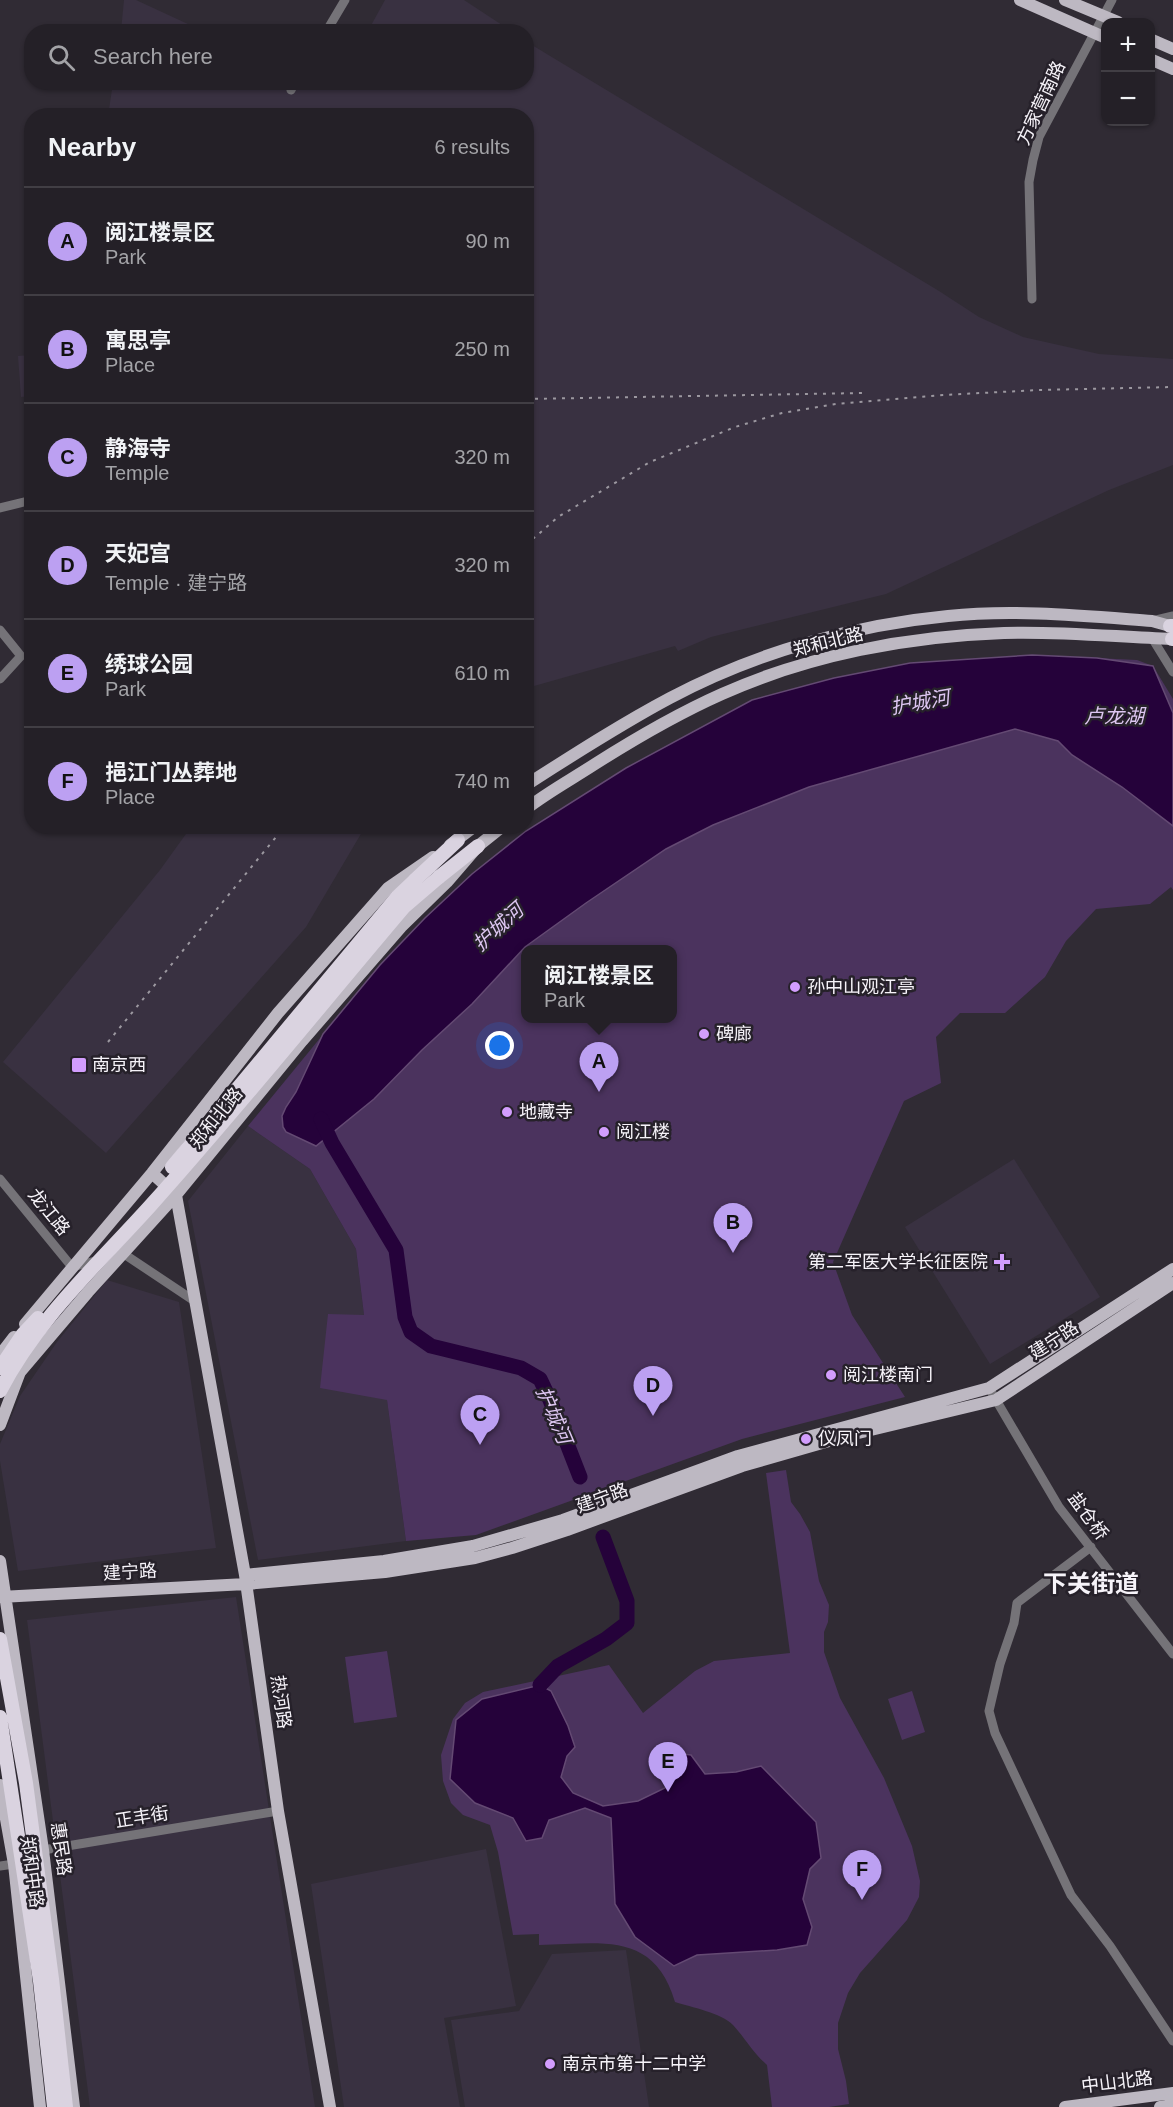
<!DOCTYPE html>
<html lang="en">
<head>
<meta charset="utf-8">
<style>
  body { margin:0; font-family:Arial,"Noto Sans SC",sans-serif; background:#302d33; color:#f1f3f6 }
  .controls { position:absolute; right:18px; top:18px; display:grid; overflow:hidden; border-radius:12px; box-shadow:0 2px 4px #0004 }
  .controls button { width:54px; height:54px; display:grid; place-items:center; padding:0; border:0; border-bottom:2px solid #413e44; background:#242027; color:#f1f3f6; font:30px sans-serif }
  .you { position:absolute; left:500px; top:1046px; width:21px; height:21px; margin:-15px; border:4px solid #fff; border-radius:50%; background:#1a73e8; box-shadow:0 0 0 9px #1a73e833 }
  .badge { display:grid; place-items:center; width:39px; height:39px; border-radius:50%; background:#bca0f2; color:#111; font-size:20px; font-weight:700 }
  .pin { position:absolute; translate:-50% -50px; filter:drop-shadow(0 2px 3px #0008) }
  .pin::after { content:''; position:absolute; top:32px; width:21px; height:18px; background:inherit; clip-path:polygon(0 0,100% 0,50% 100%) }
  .popup { position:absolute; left:521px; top:945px; width:156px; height:78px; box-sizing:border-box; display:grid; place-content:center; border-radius:12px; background:#242027; filter:drop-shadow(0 2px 4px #0005); font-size:20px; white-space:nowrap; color:#a3a3a7 }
  .popup b { font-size:22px; color:#f1f3f6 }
  .popup::after { content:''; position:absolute; left:50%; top:100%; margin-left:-12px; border:12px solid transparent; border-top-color:#242027 }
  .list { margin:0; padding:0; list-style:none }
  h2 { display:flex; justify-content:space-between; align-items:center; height:78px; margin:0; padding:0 24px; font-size:26px }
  h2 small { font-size:20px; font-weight:400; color:#a3a3a7 }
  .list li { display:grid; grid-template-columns:39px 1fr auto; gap:18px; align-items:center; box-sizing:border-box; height:108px; padding:0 24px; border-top:2px solid #413e44 }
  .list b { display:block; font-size:22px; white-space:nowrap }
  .list p { margin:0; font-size:20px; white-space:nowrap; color:#a3a3a7 }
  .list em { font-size:20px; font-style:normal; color:#a3a3a7 }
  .icon { flex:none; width:33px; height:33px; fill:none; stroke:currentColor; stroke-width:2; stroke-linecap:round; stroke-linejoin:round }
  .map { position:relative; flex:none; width:1173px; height:2107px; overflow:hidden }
  .search { position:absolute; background:#242027; box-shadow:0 2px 4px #0004; left:24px; top:24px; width:510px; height:66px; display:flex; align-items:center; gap:15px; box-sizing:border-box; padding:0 21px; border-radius:24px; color:#a3a3a7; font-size:22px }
  .panel { position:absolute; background:#242027; box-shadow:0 2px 4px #0004; left:24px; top:108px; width:510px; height:726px; border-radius:24px }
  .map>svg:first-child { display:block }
  .built { fill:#393141 }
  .green { fill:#4b335e; fill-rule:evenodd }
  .water { fill:#25023a; stroke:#644a73; stroke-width:1.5 }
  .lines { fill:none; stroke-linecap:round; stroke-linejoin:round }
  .river { stroke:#25023a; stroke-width:15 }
  .minor { stroke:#757378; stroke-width:9 }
  .major { stroke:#bdb8c2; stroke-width:12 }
  .highway { stroke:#dad3e0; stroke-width:14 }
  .rail { stroke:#9c98a0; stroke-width:2; stroke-dasharray:3 6; stroke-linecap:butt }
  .highway-bridge { stroke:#dad3e0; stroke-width:14 }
  .poi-dot { fill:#d29dfd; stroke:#26212a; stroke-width:2 }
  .labels { text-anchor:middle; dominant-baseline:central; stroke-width:5; stroke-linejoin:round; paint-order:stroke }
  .street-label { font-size:18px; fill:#f6f3f9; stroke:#26212a }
  .poi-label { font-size:18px; fill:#f6f3f9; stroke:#26212a; text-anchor:start }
  .water-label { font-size:20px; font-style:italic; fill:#ddc6f1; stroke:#26212a }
  .district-label { font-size:24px; font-weight:bold; fill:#f6f3f9; stroke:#26212a }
</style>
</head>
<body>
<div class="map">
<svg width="1173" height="2107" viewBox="0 0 1173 2107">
  <rect width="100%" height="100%" fill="#302b34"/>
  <path class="built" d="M124,0H136L203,31H121Z
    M385,0H464L511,31H368Z
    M527,42L939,291L979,317L1023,337L1099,354L1173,359V465L1109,490L886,594L711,637L678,651L675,646L527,688L526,116H108L113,83L526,82Z
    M31,355V396L21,397L18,356Z
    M191,827H365L306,927L106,1153L3,1062L160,870Z
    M248,1126L310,1169L356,1249L364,1315L387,1400L406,1541L258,1560L188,1201Z
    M1014,1159L1100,1297L990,1364L905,1227Z
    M107,1280L179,1302L216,1548L18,1571L0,1461V1444L20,1396L57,1342Z
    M236,1597L315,2107H90L27,1620Z
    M486,1849L516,2006L444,2018L460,2107H344L311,1884Z
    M626,1950L649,2107H465L451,2020L519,2011L552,1954Z"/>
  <path class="green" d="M1032,655L1137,660L1153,666L1173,699V890L1171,887L1150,904L1096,909L1066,941L1045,977L1005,1013H960L936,1037L941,1083L904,1101L833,1262L852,1315L905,1397L742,1439L476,1535L406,1541L387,1400L320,1388L328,1314L364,1315L356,1249L310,1169L248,1126L380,965L425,918L472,874L526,831L626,768L752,700L834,678L910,663ZM526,950H672V1018H526Z
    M786,1470L791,1502L800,1514L810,1532L819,1581L829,1605L828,1622L824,1632V1652L840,1698L884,1778L912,1846L920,1881L919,1897L907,1920L860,1973L848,1993L838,2023V2049L846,2081L849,2104L829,2107H772L767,2065C753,2053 745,2038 733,2025C721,2013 691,2007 675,2002C654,1930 600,1944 539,1945V1934L513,1935L498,1852L490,1825L463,1815L451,1803L443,1781L441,1755L453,1719L465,1703L483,1692L609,1665L643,1713L695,1671L714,1661L790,1653L766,1473Z
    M387,1651L397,1717L354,1723L345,1657Z
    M912,1691L925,1732L902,1740L888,1699Z"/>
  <path class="water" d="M1032,655L1097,658L1153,666L1173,713V826L1122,787L1072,755L1058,741L1015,729L809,787L713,825L666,849L586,903L525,947L472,1004L422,1050L374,1099L316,1146L286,1132L283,1127L282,1116L286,1107L296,1092L323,1034L380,965L425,918L472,874L526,831L626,768L752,700L834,678L910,663Z
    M540,1685L551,1691L568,1726L575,1747L567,1756L561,1777L573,1793L603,1806L638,1801L667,1787L677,1768L676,1753L691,1755L705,1774L736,1772L761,1766L816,1822L821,1858L810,1869L803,1899L812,1927L807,1945L777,1950L697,1955L674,1966L635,1937L615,1904L611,1818L585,1808L549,1820L542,1838L526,1841L513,1818L475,1803L450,1779L456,1720L482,1699Z"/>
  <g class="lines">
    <path class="river" d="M321,1119L332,1143L396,1250L405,1317L411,1332L431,1346L521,1368L540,1379L550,1400L580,1477
      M540,1685L558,1666L606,1639L627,1623V1601L603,1537"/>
    <path class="minor" d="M326,32L345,0
      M291,90L295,82
      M1032,299L1029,182L1033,160L1039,137L1112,0
      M0,508L32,500
      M1152,621L1173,616
      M0,630L21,656L0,679
      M1152,638L1173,672
      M0,1179L72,1267L99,1260
      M119,1255L124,1254L196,1302
      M989,1388L1059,1507L1173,1654
      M1091,1547L1017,1603L1014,1623L1000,1664L989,1711L995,1733L1071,1895L1110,1946L1173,2041
      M0,1866L14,1864L43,1850L278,1811"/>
    <path class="major" d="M1020,0L1106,38
      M1065,0L1118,22
      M1150,39L1173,49
      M1150,59L1173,69
      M526,785C573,755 621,724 670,698C755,653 852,625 948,616C1015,609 1085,616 1152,621L1170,626
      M526,809C548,792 572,779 595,764C636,738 677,714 722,694C809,655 909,636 1004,633C1060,631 1116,637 1172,639
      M450,845L475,826
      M152,1173L176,1195L245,1575L278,1811L330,2107
      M25,1324L152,1173L278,1013L388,888L433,857
      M0,1355L14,1337
      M0,1425L20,1372L88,1292L176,1195L302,1041L401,927L447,882L478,846L503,826
      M0,1561L43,1850L74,2107
      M245,1575L384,1561L473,1546L563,1520L738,1456L989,1388L1173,1269
      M0,1597L246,1584L385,1572L475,1558L512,1548L567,1530L742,1466L850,1435L996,1400L1173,1283
      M0,1785L14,1864L40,2107
      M1065,2107L1173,2093
      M1160,2107L1173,2105"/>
    <path class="highway" d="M1170,626H1173
      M1172,639H1173
      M439,877L478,846
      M415,880L458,840"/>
    <path class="rail" d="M526,399L862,393
      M526,545L558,517L650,462L735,427L782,413L836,404L943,395L1039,390L1173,387
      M108,1042L285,826"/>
    <path class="highway-bridge" d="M172,1167L397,897L415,880
      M0,1368L23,1334L38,1318
      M0,1391C37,1319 98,1264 151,1205C238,1108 320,1006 404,907L439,877
      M0,1639L26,1783L52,1979L66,2107
      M0,1717L40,1981L54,2107"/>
  </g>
  <g class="poi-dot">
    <circle cx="795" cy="987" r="6"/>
    <circle cx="704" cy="1034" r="6"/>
    <rect x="71" y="1057" width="16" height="16" rx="3"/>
    <circle cx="507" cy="1112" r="6"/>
    <circle cx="604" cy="1132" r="6"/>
    <path d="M999 1253h6v6h6v6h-6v6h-6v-6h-6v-6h6z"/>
    <circle cx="831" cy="1375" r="6"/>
    <circle cx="806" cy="1439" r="6"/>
    <circle cx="550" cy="2064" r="6"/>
  </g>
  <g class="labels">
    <g class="street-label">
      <text transform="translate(1041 103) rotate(-65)">方家营南路</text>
      <text transform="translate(828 642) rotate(-14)">郑和北路</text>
      <text transform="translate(216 1118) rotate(-51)">郑和北路</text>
      <text transform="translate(49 1212) rotate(51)">龙江路</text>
      <text transform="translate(1054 1340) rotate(-33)">建宁路</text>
      <text transform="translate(602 1498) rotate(-20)">建宁路</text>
      <text transform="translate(1088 1516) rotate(54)">盐仓桥</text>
      <text transform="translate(130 1572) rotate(-3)">建宁路</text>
      <text transform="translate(281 1702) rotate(82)">热河路</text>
      <text transform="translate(142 1817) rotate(-9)">正丰街</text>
      <text transform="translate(61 1849) rotate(82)">惠民路</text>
      <text transform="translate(32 1872) rotate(82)">郑和中路</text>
      <text transform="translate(1117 2082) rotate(-7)">中山北路</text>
    </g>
    <g class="poi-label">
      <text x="807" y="987">孙中山观江亭</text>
      <text x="716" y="1034">碑廊</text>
      <text x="92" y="1065">南京西</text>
      <text x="519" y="1112">地藏寺</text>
      <text x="616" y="1132">阅江楼</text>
      <text x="988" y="1262" text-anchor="end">第二军医大学长征医院</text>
      <text x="843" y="1375">阅江楼南门</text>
      <text x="818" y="1439">仪凤门</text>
      <text x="562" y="2064">南京市第十二中学</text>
    </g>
    <g class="water-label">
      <text transform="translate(920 702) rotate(-10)">护城河</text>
      <text x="1114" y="716">卢龙湖</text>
      <text transform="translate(498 927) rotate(-42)">护城河</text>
      <text transform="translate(554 1415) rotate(67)">护城河</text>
    </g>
    <g class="district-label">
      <text x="1091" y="1583">下关街道</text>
    </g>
  </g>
</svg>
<div class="controls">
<button>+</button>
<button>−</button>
</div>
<div class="you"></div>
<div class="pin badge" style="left:599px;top:1092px">A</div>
<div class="popup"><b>阅江楼景区</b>Park</div>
<div class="pin badge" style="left:733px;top:1253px">B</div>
<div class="pin badge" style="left:480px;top:1445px">C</div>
<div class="pin badge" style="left:653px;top:1416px">D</div>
<div class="pin badge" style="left:668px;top:1792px">E</div>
<div class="pin badge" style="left:862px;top:1900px">F</div>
<div class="search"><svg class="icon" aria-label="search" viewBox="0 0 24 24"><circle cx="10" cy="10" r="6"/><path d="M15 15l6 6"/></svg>Search here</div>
<section class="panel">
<h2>Nearby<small>6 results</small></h2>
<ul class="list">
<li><span class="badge">A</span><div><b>阅江楼景区</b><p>Park</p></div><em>90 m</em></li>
<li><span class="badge">B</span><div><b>寓思亭</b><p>Place</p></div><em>250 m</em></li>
<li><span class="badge">C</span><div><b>静海寺</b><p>Temple</p></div><em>320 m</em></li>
<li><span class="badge">D</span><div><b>天妃宫</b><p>Temple · 建宁路</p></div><em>320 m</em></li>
<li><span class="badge">E</span><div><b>绣球公园</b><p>Park</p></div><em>610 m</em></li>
<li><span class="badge">F</span><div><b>挹江门丛葬地</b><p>Place</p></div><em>740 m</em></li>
</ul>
</section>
</div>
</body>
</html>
